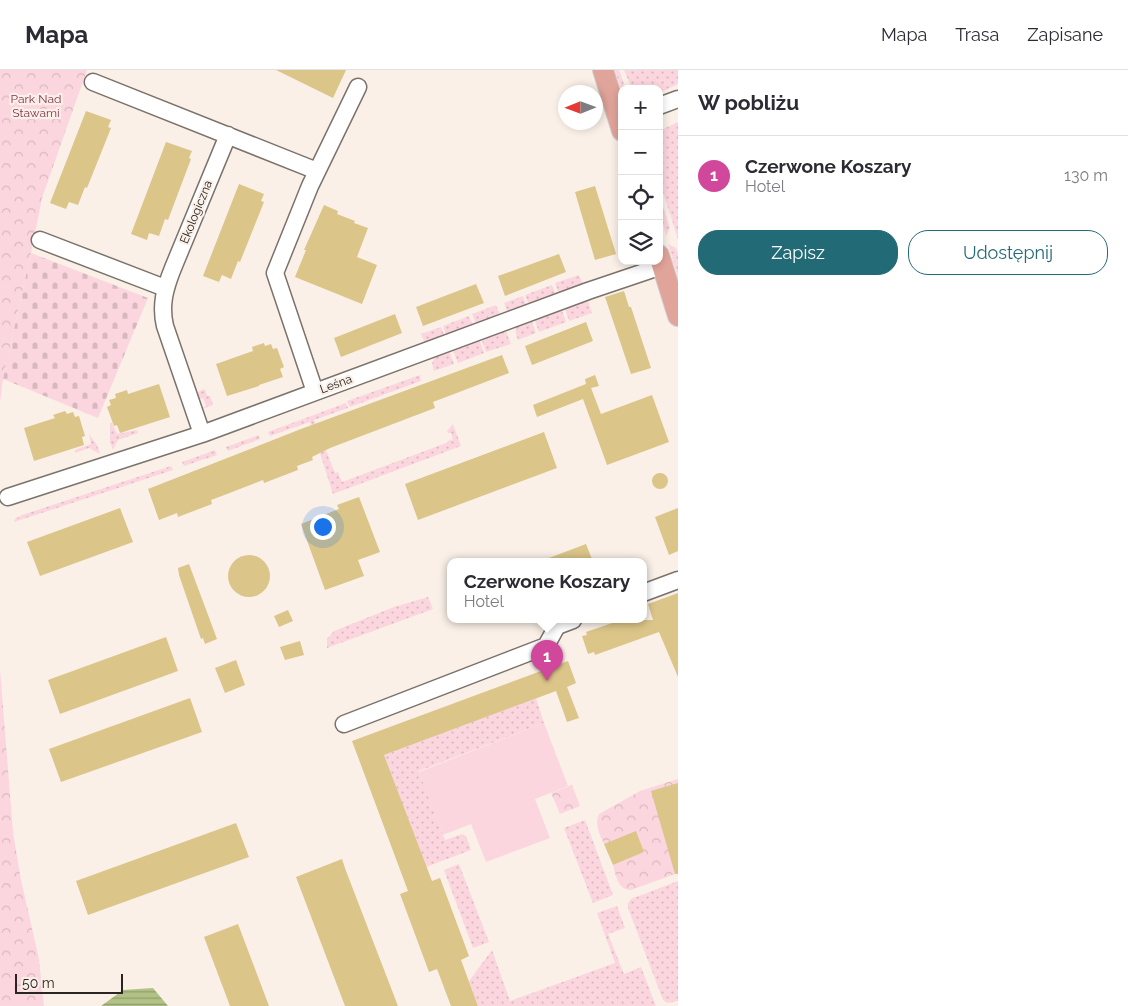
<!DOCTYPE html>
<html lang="pl">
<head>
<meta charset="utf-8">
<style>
  body { margin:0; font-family:Raleway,sans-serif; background:#f7f7f7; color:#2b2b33 }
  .controls { position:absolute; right:15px; top:15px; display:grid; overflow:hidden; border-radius:10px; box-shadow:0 2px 8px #0003 }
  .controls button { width:45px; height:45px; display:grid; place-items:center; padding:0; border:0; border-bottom:1px solid #e1e1e2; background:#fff; color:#2b2b33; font:25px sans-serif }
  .compass { position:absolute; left:558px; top:15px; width:45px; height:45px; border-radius:50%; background:#fff; box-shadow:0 2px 8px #0003; rotate:269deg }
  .scale { position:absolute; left:15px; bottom:12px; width:108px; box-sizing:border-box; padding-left:5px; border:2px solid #282522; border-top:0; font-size:14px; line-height:18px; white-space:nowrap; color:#282522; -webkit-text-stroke:4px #faf0e8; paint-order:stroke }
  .you { position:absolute; left:322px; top:456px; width:18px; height:18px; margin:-12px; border:4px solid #fff; border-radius:50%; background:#1a73e8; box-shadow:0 0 0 8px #1a73e833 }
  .badge { display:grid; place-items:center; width:32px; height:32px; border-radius:50%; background:#226b76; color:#fff; font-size:16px; font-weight:700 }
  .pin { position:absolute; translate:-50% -41px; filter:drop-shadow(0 1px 2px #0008) }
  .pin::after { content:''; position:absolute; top:26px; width:18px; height:15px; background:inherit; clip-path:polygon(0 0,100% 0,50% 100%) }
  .popup { position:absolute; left:447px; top:488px; width:200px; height:65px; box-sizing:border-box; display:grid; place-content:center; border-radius:10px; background:#fff; filter:drop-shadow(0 1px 4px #0005); font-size:16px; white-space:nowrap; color:#7c7c81 }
  .popup b { font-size:19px; color:#2b2b33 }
  .popup::after { content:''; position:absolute; left:50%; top:100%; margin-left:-10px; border:10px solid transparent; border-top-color:#fff }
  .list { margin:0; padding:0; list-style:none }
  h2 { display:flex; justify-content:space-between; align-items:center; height:65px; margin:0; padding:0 20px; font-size:21px }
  h2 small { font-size:16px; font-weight:400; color:#7c7c81 }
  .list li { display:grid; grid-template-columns:32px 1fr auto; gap:15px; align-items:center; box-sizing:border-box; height:80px; padding:0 20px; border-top:1px solid #e1e1e2 }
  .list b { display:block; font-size:19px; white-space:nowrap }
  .list p { margin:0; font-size:16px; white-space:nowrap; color:#7c7c81 }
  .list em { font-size:16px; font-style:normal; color:#7c7c81 }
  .actions { display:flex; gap:10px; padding:15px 20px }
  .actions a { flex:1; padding:11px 0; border:1px solid #226b76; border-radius:20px; text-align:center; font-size:18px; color:#226b76 }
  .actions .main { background:#226b76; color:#fff }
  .icon { flex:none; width:28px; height:28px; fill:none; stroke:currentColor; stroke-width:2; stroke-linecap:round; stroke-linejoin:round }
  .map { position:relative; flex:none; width:678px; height:936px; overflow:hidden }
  header { display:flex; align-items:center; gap:30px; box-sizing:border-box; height:70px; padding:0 25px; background:#fff; border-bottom:1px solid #e1e1e2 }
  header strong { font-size:24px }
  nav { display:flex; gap:28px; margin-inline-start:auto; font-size:18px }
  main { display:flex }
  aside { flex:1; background:#fff }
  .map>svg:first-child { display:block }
  .grass { fill:url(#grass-dots) }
  .forest { fill:url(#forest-crowns) }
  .cemetery { fill:url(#cemetery-stones) }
  .pitch { fill:#fcd6df }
  .water { fill:url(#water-rules) }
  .building { fill:#dbc588 }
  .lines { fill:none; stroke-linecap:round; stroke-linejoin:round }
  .minor-casing { stroke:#7a726b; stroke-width:19 }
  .major-casing { stroke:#d0cfce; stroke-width:22 }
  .minor { stroke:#fff; stroke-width:16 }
  .major { stroke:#e1a49a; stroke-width:20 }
  .labels { text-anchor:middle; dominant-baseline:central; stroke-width:4.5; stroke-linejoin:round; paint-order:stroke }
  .park-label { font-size:12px; fill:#81324d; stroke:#faf0e8 }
  .street-label { font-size:12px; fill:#282522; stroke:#faf0e8 }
</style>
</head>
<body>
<header>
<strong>Mapa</strong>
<nav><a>Mapa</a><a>Trasa</a><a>Zapisane</a></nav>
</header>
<main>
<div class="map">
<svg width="678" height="936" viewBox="0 0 678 936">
  <defs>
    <pattern id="grass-dots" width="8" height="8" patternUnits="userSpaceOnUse" patternTransform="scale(1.25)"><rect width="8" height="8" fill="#fcd6df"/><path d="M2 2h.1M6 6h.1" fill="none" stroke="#d8b8bf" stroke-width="1.8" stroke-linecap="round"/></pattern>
    <pattern id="forest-crowns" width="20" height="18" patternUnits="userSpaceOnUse" patternTransform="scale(1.25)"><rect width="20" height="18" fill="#fcd6df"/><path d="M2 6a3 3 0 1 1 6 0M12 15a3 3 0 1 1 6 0" fill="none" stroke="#d8b8bf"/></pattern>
    <pattern id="cemetery-stones" width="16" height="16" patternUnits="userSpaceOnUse" patternTransform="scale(1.25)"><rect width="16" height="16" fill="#fcd6df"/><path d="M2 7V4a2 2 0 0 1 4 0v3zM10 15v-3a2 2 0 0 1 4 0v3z" fill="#d8b8bf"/></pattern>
    <pattern id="water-rules" width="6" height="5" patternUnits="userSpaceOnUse" patternTransform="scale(1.25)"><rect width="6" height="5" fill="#b2c286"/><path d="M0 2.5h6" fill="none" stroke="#919d6d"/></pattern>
  </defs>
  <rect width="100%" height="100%" fill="#faf0e8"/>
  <path class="grass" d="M615,0H619L626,19H622V20L621,19Z
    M624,0H678V14L659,23V19H632Z
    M678,52V169L659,110V61Z
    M659,124L670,158L666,166L659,137Z
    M668,174L676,178L678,184V208Z
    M579,205L584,218L560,226L555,213Z
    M552,215L558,230L531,240L525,225Z
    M523,226L528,240L508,243L504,233Z
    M587,228L592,243L569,251L564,236Z
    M496,235L502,250L478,259L472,244Z
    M561,238L566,252L539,262L534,248Z
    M469,246L475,260L448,270L443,256Z
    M531,249L536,263L518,270C512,254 517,254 531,249Z
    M441,257L446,271L432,275L424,271L421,264Z
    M505,259L511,274L486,282L481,268Z
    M479,268L484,283L458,293L452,278Z
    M449,280L454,294L434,301L432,294L435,286Z
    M420,305L421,311L350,337L347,331Z
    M205,319L207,326H210L213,335L196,341L206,336L203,328L193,332C195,323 197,322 205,319Z
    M346,333L348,338L314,350L335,403L338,402L342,412L446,373L448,371L453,369L451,363H448L447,361L453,354L461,376L333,424L310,352L270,366L268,362Z
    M110,353H112L117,364L137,360L138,363L118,370L113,380L110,372Z
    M89,364L97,375L100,384L89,378L75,383V380L91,374Z
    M259,365L260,369L228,381L226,377Z
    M215,380L217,385L184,396L182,392Z
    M171,396L173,400L14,452L15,449L22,445Z
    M428,527L433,539L327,578V569L334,561L394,537Z
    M536,628L544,653L419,701L445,770L462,764L466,766L471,780L426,797L384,685Z
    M585,750L613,825L593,833L564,758Z
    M459,794L489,872L473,878L444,800Z
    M678,811V931L667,933L663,930L628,838V833L631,829Z
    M617,836L625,858L608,864L624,904L641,897L656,936H478L469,911L492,880L510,931L615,893L597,843Z"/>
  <path class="forest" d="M0,0H87L42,128L31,183L3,309L0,332Z
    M0,599L13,762L21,810L39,889L44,936H0Z
    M678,709V803L631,820C618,820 616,806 613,795L644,782L636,762L604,774C600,765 594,754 599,744L640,721Z
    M572,715L580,736L560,744L551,723Z"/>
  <path class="cemetery" d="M31,183L148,228L98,348L3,309Z"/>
  <path class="pitch" d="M544,653L568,716L535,729L550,768L486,792L471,754L443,765L419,702Z"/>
  <path class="water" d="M153,918L168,936H101L123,920Z"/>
  <path class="building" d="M276,0H346L333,28Z
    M86,41L111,50L108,57L111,58L87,118L85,117L78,135L69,132L66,139L50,133Z
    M166,72L192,81L189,88L191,89L168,150L165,149L159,166L149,163L147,170L131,164Z
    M239,114L264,124L261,131L264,132L240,192L238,191L231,209L222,205L219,212L203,206Z
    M595,116L616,184L595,190L575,122Z
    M324,135L338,141L337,144L355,151L354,153L368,158L357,187L377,195L362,234L295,207L306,180H304Z
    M559,184L566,202L505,226L498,206Z
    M476,214L484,233L423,256L416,237Z
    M624,221L629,237H631L651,298L631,304L605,227Z
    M395,244L402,263L341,287L334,268Z
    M586,252L593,271L532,295L525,276Z
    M264,273L265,276L271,274L273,279L277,278L284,297L280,299L283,307L259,315V316L227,326L216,294L253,281L252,277Z
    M502,285L509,303L433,332L435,338L330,378L312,387L313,390L297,396L298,400L264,413L263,410L227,424L211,430L212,434L178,447L177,443L159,450L148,419L301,359Z
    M595,305L599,316L591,318L601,344L652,325L669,372L607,395L583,329L537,347L533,335L586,314L585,309Z
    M159,314L170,347L120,363L117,355L114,356L107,337L111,335L109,330L116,328L115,324L127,320L128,324Z
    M65,341L67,344L73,342L75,347L79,346L85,366L82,367L84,375L34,391L24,358L55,348L53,345Z
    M544,362L557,398L418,450L405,414Z
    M652 411a8 8 0 1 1 16 0a8 8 0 1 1-16 0Z
    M359,427L380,482L358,490L364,506L325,520L301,454L339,439L337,435Z
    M120,438L133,472L40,506L27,472Z
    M678,438V481L669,485L655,447Z
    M586,474L593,492H542L541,491Z
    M228 506a21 21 0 1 1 42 0a21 21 0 1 1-42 0Z
    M189,494L217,569L205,574L203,568L201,569L179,505L178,498Z
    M678,523V607L659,562L595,585L594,582L588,584L582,566L587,565L586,562L621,550H653L648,534Z
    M288,540L293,551L279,557L274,546Z
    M166,567L178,601L60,644L48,610Z
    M300,571L304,585L285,590L280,577Z
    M236,590L245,615L225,623L215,598Z
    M568,591L576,613L567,617L579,648L567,652L556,621L384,685L432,811L440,808L469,886L461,890L478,936H451L437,899L429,902L400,824L408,821L352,671Z
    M190,628L202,662L61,712L49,679Z
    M678,713V804H675L651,721Z
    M236,753L249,787L88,845L76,811Z
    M636,761L644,782L613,795L604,774Z
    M342,789L346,801L398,936H345L296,807Z
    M238,854L269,936H230L204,867Z"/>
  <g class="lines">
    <g class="minor-casing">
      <path id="minor" d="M93,12L317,101
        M659,36L678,29
        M40,170L165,218
        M315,322L275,203L310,116L358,17
        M202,364L165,256C160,235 165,218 173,198L228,65
        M8,427L202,364L588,221L662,196
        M643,523L678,510
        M344,654L546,576L557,556L573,550"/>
    </g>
    <g class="major-casing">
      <path id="major" d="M603,0L622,61
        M659,185L678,246"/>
    </g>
    <use href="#minor" class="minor"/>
    <use href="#major" class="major"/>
  </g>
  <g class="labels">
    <g class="park-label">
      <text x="36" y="29">Park Nad<tspan x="36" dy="14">Stawami</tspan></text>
    </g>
    <g class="street-label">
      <text transform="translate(196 142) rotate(-68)">Ekologiczna</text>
      <text transform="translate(336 314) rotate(-20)">Leśna</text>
    </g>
  </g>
</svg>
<div class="controls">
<button>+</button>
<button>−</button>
<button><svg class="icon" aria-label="locate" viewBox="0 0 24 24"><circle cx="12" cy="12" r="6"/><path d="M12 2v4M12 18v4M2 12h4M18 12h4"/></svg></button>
<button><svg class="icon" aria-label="layers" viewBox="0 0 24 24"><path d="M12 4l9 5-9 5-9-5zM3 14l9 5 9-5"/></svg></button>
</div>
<svg class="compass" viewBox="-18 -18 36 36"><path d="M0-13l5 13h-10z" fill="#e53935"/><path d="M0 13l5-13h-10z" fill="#7c7c81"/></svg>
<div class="scale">50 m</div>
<div class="you"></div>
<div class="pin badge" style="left:547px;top:611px;background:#d1479c">1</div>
<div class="popup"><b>Czerwone Koszary</b>Hotel</div>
</div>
<aside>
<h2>W pobliżu<small></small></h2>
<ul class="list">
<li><span class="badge" style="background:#d1479c">1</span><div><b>Czerwone Koszary</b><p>Hotel</p></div><em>130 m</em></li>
</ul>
<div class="actions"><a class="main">Zapisz</a><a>Udostępnij</a></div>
</aside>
</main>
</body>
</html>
